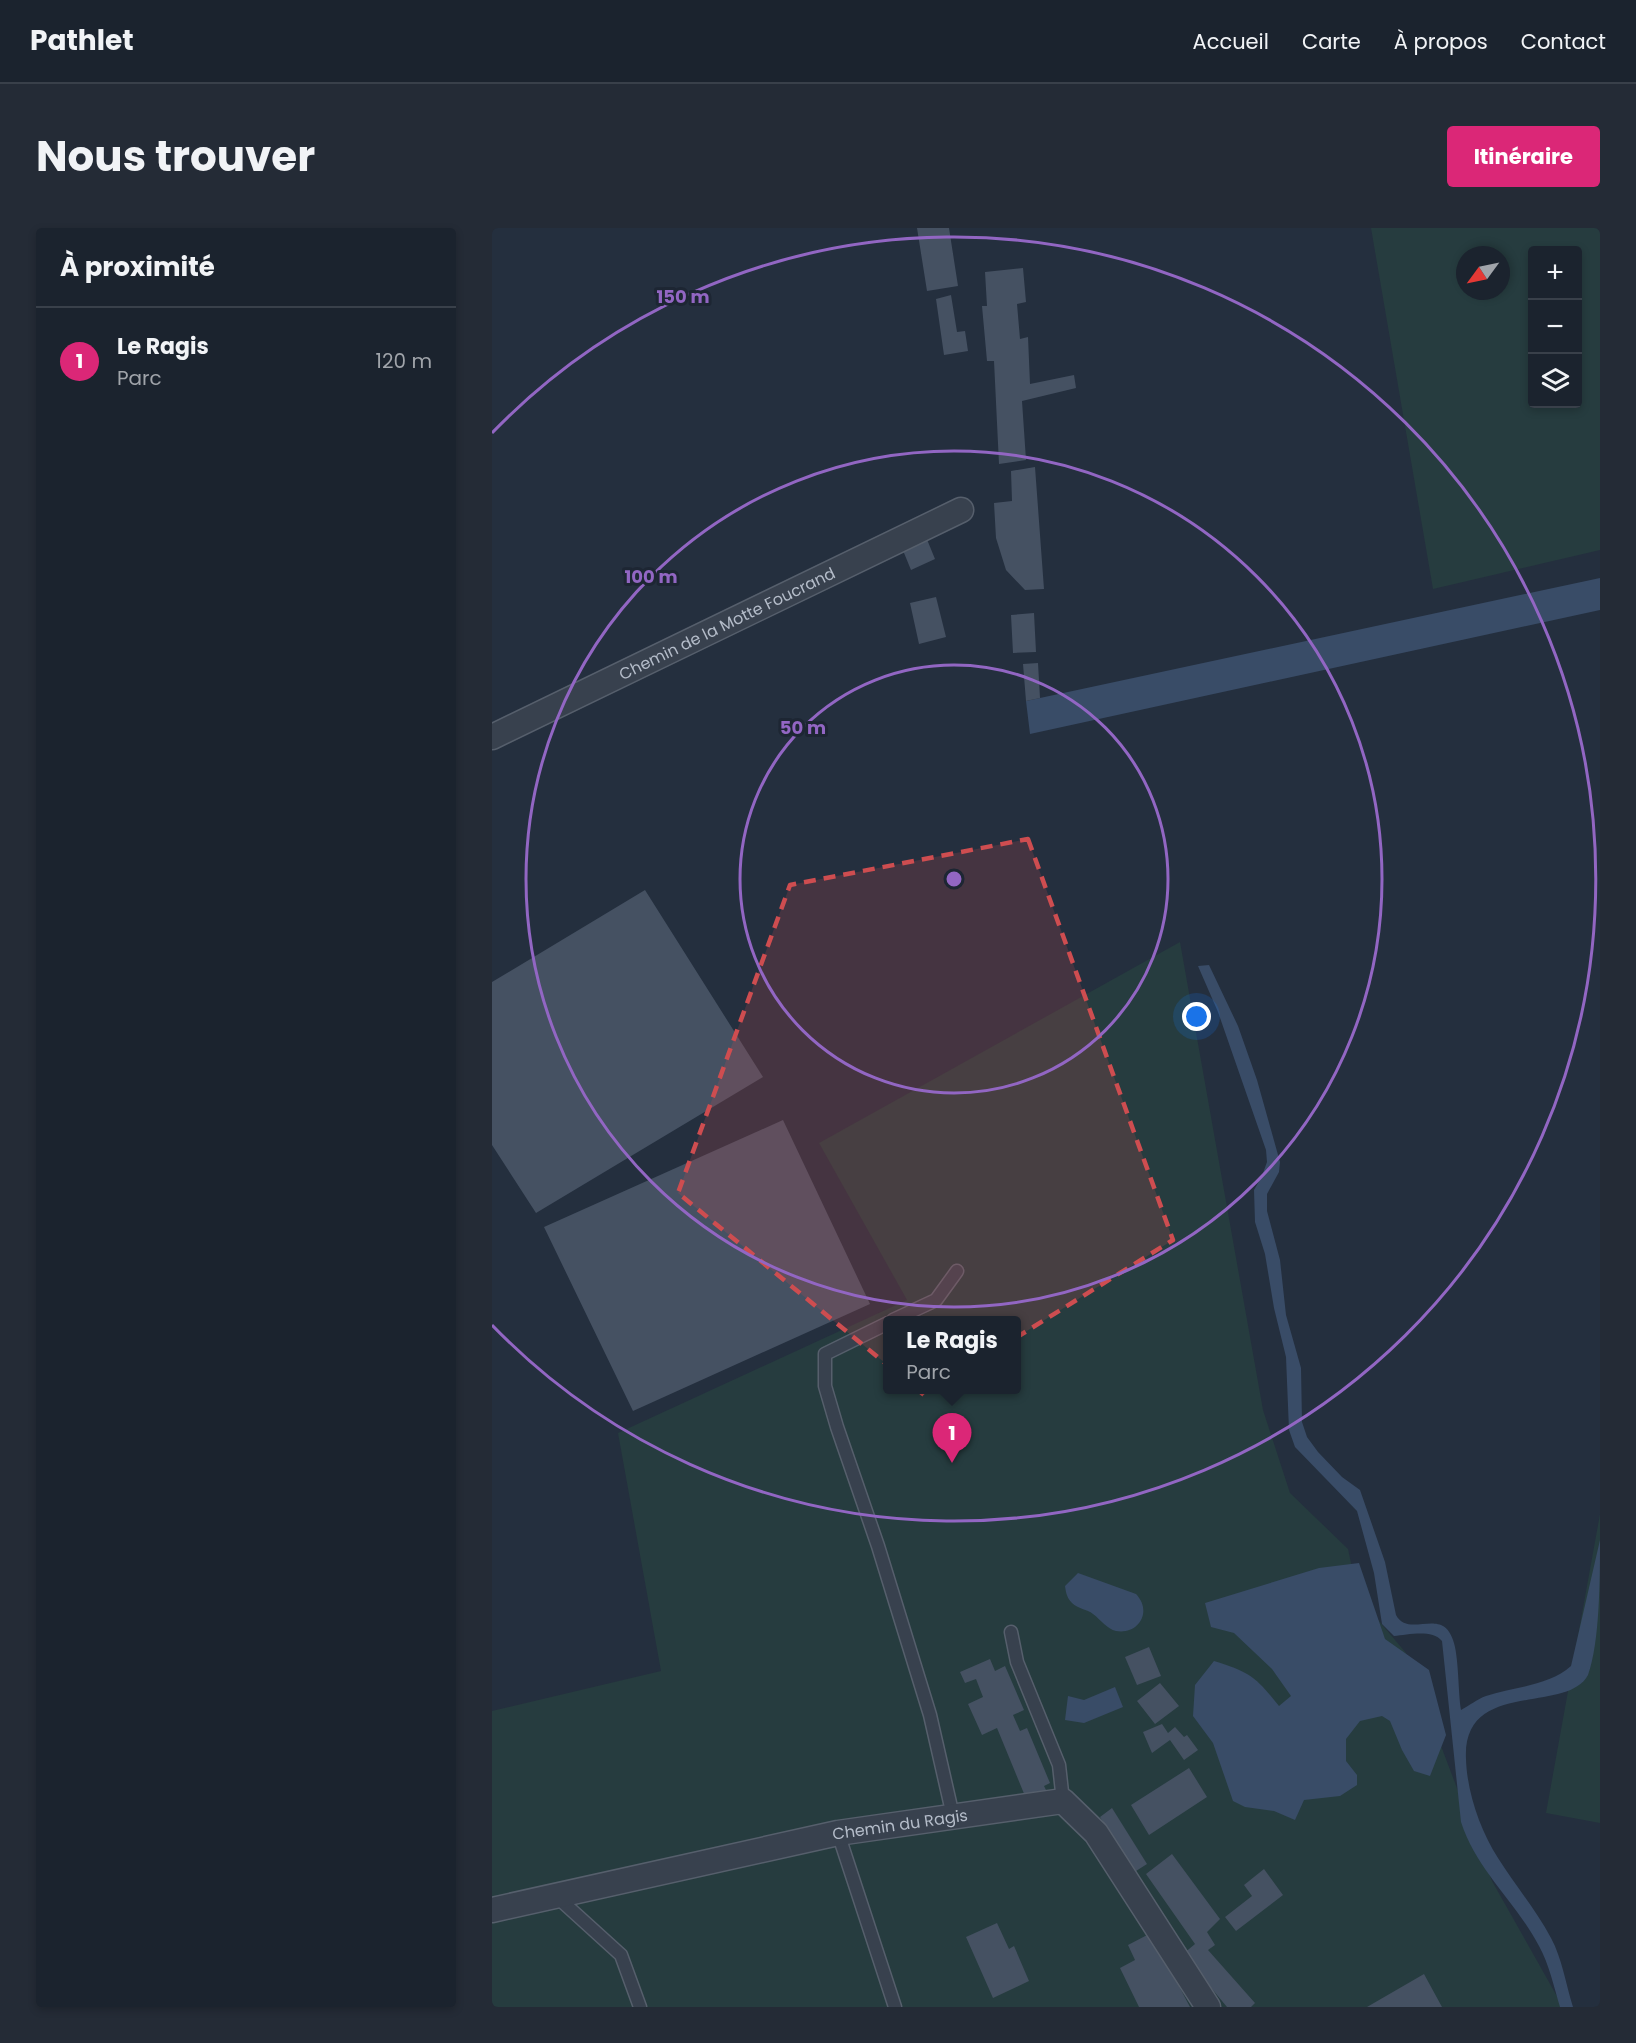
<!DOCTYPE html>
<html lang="fr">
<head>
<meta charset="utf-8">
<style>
  body { margin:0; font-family:Poppins,sans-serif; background:#242b36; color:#f1f3f6 }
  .controls { position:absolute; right:18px; top:18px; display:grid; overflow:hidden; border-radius:6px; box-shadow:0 3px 9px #0003 }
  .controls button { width:54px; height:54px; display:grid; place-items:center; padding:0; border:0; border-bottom:2px solid #39404a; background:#1b232e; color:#f1f3f6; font:30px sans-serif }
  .compass { position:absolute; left:964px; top:18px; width:54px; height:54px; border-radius:50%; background:#1b232e; box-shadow:0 3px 9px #0003; rotate:237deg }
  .you { position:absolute; left:705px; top:789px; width:21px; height:21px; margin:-15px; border:4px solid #fff; border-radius:50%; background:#1a73e8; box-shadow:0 0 0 9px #1a73e833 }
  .badge { display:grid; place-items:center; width:39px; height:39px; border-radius:50%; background:#db2777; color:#fff; font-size:20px; font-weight:700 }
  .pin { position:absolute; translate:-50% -50px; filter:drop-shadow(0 2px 3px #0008) }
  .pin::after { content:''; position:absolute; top:32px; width:21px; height:18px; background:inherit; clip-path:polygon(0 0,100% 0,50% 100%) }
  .popup { position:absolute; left:391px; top:1088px; width:138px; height:78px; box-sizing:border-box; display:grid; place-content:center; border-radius:6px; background:#1b232e; filter:drop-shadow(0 2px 4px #0005); font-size:20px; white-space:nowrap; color:#a0a4aa }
  .popup b { font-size:22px; color:#f1f3f6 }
  .popup::after { content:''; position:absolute; left:50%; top:100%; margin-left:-12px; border:12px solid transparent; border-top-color:#1b232e }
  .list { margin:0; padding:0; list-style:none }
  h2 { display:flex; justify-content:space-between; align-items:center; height:78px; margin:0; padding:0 24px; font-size:26px }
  h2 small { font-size:20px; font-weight:400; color:#a0a4aa }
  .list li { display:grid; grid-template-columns:39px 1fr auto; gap:18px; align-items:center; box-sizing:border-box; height:108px; padding:0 24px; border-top:2px solid #39404a }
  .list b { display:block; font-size:22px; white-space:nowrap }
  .list p { margin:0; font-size:20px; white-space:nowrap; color:#a0a4aa }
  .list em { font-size:20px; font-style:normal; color:#a0a4aa }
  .icon { flex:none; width:33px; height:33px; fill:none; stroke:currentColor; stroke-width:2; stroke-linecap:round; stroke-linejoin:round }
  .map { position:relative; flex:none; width:1108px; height:1779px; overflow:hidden; border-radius:6px }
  header { display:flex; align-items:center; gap:36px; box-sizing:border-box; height:84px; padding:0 30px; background:#1b232e; border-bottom:2px solid #39404a }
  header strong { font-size:28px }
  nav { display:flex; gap:33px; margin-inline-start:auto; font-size:21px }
  .intro { display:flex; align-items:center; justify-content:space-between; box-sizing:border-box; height:144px; padding:0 36px }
  h1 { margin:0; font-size:42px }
  .button { padding:15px 27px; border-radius:6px; background:#db2777; color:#fff; font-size:21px; font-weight:700 }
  main { display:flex; gap:36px; padding:0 36px }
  aside { flex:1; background:#1b232e; border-radius:6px; box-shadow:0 3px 9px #0003 }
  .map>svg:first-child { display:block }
  .green { fill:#263c3f; fill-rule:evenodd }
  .water { fill:#394c67 }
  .building { fill:#455162 }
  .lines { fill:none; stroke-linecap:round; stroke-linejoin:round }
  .lane-casing { stroke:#565f6c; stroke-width:15 }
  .street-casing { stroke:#565f6c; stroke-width:27 }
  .lane { stroke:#38414e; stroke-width:12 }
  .street { stroke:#38414e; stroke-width:24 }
  .marked { fill:#ce4d50; fill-opacity:0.2; stroke:#ce4d50; stroke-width:4.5; stroke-dasharray:12 8; stroke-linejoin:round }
  .ring { fill:none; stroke:#9266c3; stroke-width:3 }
  .labels { text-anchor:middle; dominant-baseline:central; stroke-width:6; stroke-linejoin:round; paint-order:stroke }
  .street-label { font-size:16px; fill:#b4bcc9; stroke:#1d2633 }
  .centre { fill:#9266c3; stroke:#1d2633; stroke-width:3 }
  .ring-label { font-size:18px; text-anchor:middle; font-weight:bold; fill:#9266c3; stroke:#1d2633; stroke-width:6; stroke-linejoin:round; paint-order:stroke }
</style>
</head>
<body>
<header>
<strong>Pathlet</strong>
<nav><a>Accueil</a><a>Carte</a><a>À propos</a><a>Contact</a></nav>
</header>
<div class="intro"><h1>Nous trouver</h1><a class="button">Itinéraire</a></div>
<main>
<aside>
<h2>À proximité<small></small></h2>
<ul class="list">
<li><span class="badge">1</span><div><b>Le Ragis</b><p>Parc</p></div><em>120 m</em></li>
</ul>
</aside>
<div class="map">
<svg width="1108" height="1779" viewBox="0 0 1108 1779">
  <rect width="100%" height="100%" fill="#242f3e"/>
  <path class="green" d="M879,0H1108V322L941,361ZM1040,22H1086V176H1040ZM973,27H1009V63H973Z
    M688,714L771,1182L798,1265L856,1321L866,1368L914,1425L1000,1653L1071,1779H0V1483L169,1443L126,1205L415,1072L327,915ZM396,1092H524V1162H396Z
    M1108,1286V1595L1054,1585Z"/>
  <path class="water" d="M1108,350V382L538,506L534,473Z
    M717,737L746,798L765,852L788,934L787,944L775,966V983L788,1032L794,1087L809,1140L810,1194L815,1209L826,1224L850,1249L868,1262L893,1334L904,1387C917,1411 950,1378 961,1412C967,1428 966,1464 969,1482C977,1478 985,1471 994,1468C1021,1459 1057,1458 1079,1438L1108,1312C1108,1349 1108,1414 1096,1447C1075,1487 970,1450 974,1531C975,1564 988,1602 1006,1630C1023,1657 1044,1682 1059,1710C1070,1730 1074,1757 1081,1779H1068C1062,1759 1057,1736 1047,1718C1024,1674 985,1643 969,1594L950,1413C940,1401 916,1407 902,1408L890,1396L882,1345L865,1283L803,1219L797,1202L794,1129L782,1080L773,1026L763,994L762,962L770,948L775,934L774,922L726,784L706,738Z
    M867,1335L893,1411L937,1442L954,1507L938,1548L922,1543L910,1522L898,1493L890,1488L868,1493L854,1511V1533L865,1547V1557L848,1568L812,1572L803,1592L782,1583L753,1579L741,1573L721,1515L701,1488L703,1457L722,1433C758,1444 764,1449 787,1478L799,1468L780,1441L742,1405L719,1399L713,1375L827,1340Z
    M586,1345L644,1366C661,1384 646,1407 624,1403C615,1401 609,1392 601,1386C595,1381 586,1381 580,1375C575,1370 574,1365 573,1358Z
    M623,1459L631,1479L592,1495L573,1492L576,1468L592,1472Z"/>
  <path class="building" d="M425,0H457L466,58L435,63Z
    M531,40L534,74L525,76L528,111L536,109L538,156L582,147L584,160L530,173L534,232L507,236L502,133H495L490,78H495L493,44Z
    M459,67L465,104L473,103L476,123L452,127L444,71Z
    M543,239L552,361L533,362L514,342L504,310L502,275L520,273L519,243Z
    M434,309L443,331L419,342L410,320Z
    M444,369L454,409L427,416L418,375Z
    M542,385L544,424L521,425L519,387Z
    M546,435L548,470L534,473L531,436Z
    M153,662L271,849L44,985L0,917V754Z
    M291,892L378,1076L141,1183L52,999Z
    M657,1419L669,1448L645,1457L633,1429Z
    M498,1431L503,1443L513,1438L532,1482L521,1487L528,1503L535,1500L558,1555L552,1558L555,1564L533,1568L505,1500L490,1507L476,1476L491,1469L484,1451L473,1455L468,1444Z
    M668,1455L687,1478L663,1496L645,1473Z
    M670,1496L676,1505L683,1499L692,1509L695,1507L706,1522L692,1532L678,1512L660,1525L651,1504Z
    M697,1540L715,1569L657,1607L639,1577Z
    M620,1580L655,1636L644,1643L608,1589Z
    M680,1626L728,1691L715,1704L723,1717L716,1722L763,1775L759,1779H735L691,1726L703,1716L654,1646Z
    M772,1641L791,1667L744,1703L733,1689L760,1668L752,1657Z
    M505,1695L517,1721L522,1718L537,1753L501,1770L474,1709Z
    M659,1705L698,1779H647L628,1740L643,1732L636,1717Z
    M932,1746L950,1779H875Z"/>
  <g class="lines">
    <g class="lane-casing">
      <path id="lane" d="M401,1092L444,1072L465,1043
        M396,1095L333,1126V1158L345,1199L386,1318L438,1487L461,1588
        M519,1404L525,1434L567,1537L571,1573
        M346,1605L403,1779
        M64,1668L129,1727L148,1779"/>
    </g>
    <g class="street-casing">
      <g id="street">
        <path id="s1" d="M0,509L469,282"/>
        <path id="s2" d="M0,1682L346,1605L571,1573L604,1605L716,1779"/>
      </g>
    </g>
    <use href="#lane" class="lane"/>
    <use href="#street" class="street"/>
  </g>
  <path class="marked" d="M536,611L681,1012L432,1167L186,965L298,657Z"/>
  <g class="ring">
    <circle cx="462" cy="651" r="214"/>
    <circle cx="462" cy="651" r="428"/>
    <path d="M0 205A642 642 0 1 1 0 1097"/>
  </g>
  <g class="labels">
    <g class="street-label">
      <text stroke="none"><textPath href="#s1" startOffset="261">Chemin de la Motte Foucrand</textPath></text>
      <text stroke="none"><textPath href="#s2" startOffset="417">Chemin du Ragis</textPath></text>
    </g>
  </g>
  <circle cx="462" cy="651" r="9" class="centre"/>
  <g class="ring-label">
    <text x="191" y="75">150 m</text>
    <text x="159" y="355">100 m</text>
    <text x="311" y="506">50 m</text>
  </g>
</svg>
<div class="controls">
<button>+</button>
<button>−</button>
<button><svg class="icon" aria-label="layers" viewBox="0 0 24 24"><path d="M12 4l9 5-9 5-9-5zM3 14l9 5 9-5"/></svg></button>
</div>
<svg class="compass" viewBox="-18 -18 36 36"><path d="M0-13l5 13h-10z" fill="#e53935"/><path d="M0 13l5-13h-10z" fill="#a0a4aa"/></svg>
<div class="you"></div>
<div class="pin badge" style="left:460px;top:1235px">1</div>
<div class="popup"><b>Le Ragis</b>Parc</div>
</div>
</main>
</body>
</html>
